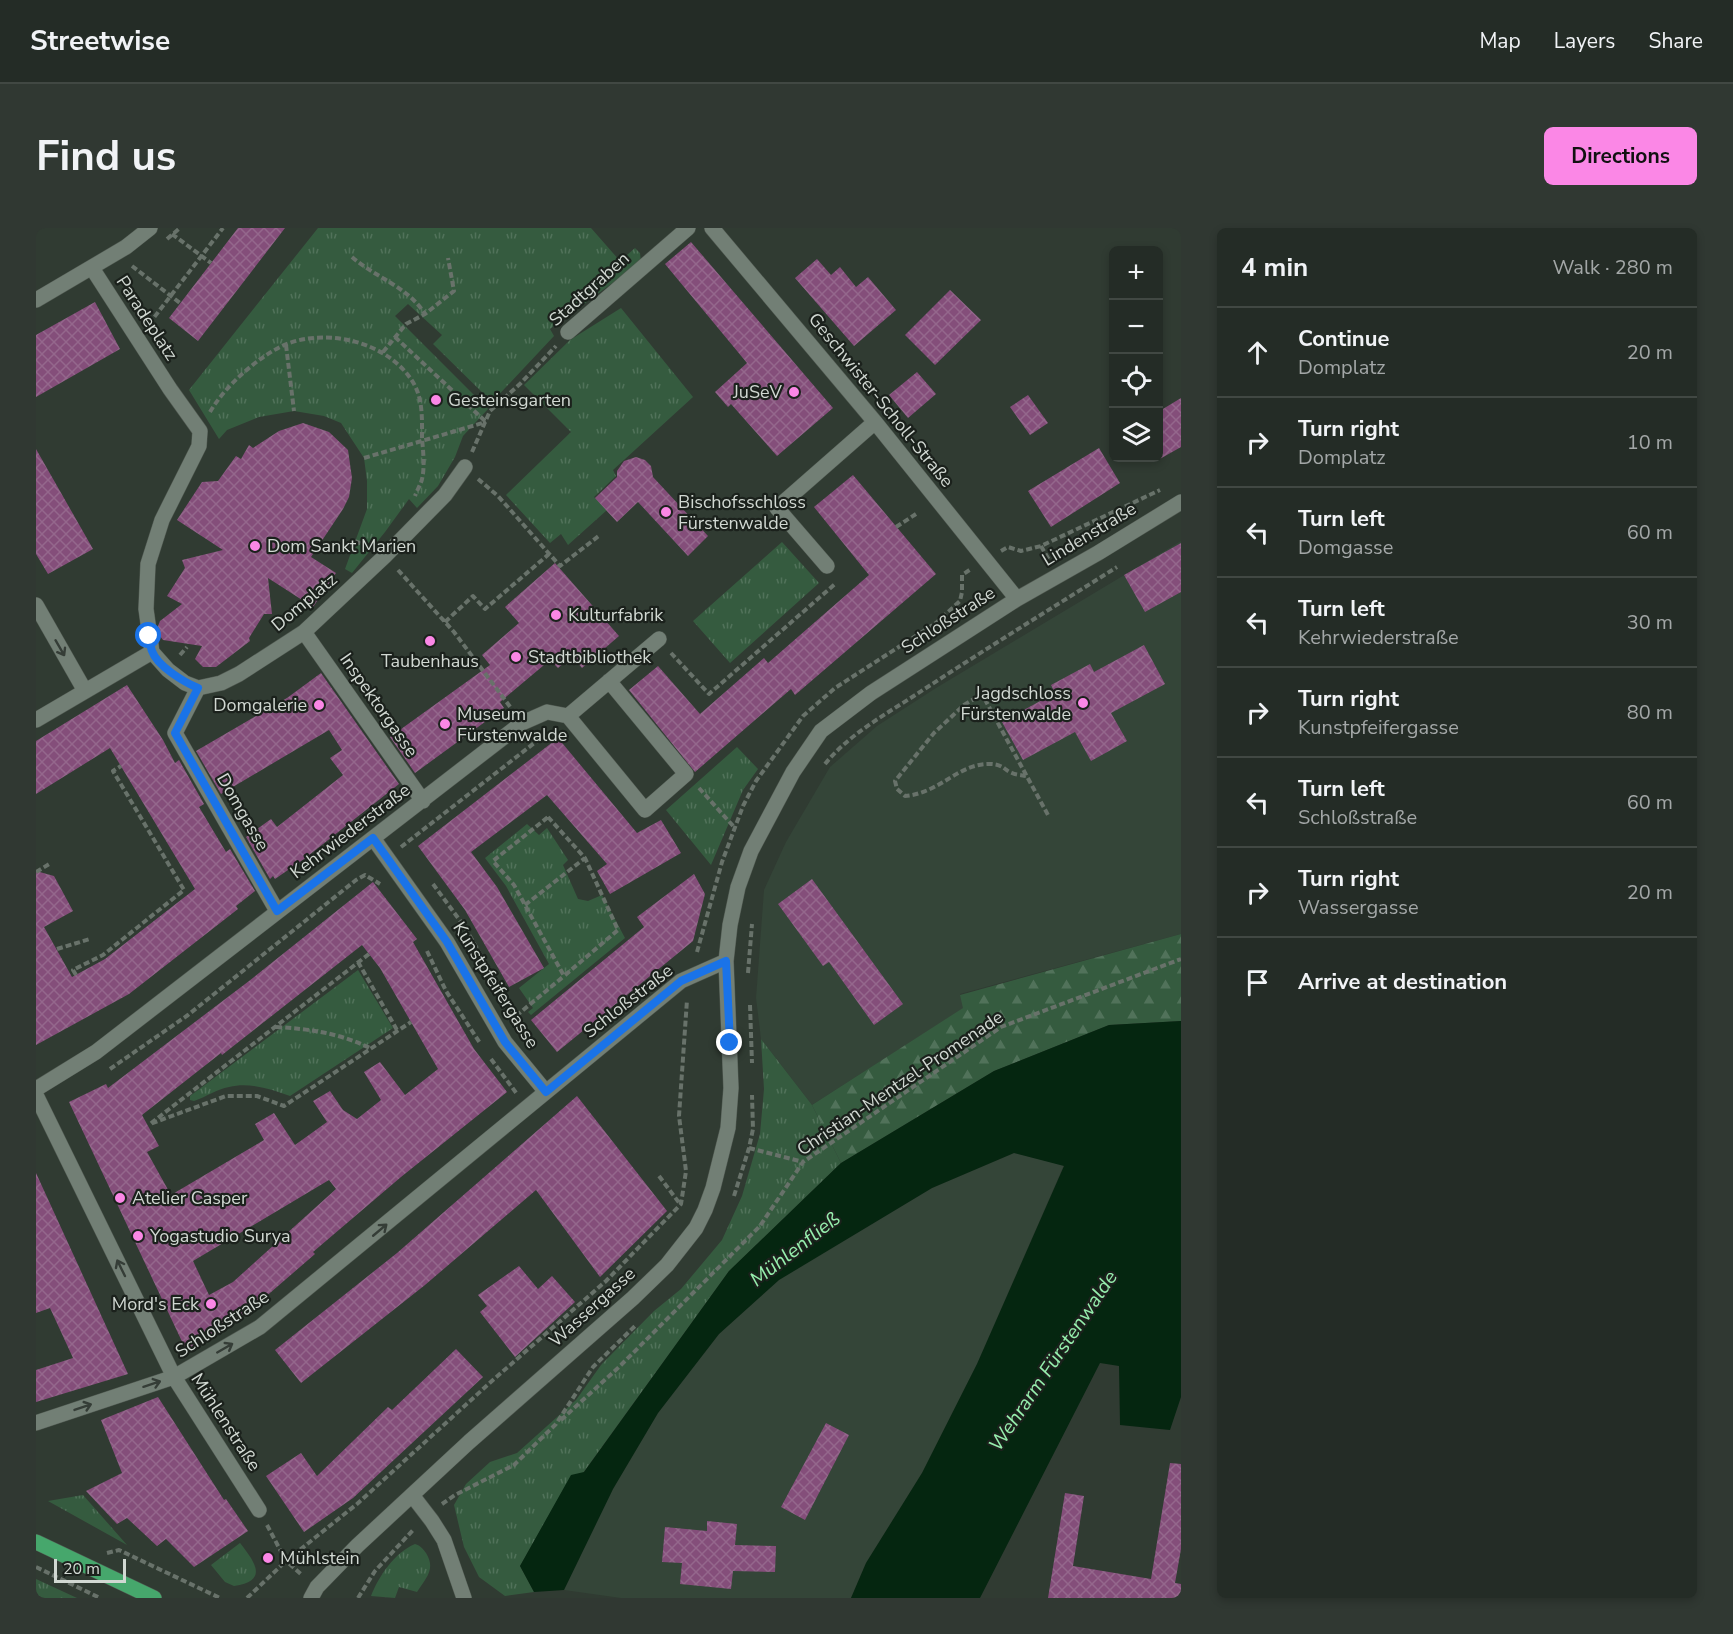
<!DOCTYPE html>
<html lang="en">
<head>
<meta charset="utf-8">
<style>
  body { margin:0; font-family:"Nunito Sans",sans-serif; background:#303832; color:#f1f3f6 }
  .controls { position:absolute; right:18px; top:18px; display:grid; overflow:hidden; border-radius:9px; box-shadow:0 3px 9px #0003 }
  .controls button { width:54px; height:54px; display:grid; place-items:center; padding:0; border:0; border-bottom:2px solid #414843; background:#242c26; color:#f1f3f6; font:30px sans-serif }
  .scale { position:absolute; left:18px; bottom:15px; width:72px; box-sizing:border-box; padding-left:6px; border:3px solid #d1d8d2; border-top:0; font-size:16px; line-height:21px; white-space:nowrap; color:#d1d8d2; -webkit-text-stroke:4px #1b211c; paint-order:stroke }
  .stop { position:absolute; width:18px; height:18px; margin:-14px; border:4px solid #1a73e8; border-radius:50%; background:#fff }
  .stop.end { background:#1a73e8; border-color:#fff; box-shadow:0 2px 6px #0008 }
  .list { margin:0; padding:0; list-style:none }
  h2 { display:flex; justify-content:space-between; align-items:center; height:78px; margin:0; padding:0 24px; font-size:26px }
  h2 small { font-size:20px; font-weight:400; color:#a3a7a7 }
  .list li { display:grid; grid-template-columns:39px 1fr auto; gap:18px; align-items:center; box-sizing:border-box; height:90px; padding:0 24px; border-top:2px solid #414843 }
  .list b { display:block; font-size:22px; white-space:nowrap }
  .list p { margin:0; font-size:20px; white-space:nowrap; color:#a3a7a7 }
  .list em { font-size:20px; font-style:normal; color:#a3a7a7 }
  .icon { flex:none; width:33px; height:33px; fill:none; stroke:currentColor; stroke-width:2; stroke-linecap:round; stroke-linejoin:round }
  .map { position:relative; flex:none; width:1145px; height:1370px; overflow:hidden; border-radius:9px }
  header { display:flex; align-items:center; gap:36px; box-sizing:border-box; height:84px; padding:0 30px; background:#242c26; border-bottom:2px solid #414843 }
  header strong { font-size:28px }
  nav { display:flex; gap:33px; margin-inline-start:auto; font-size:21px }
  .intro { display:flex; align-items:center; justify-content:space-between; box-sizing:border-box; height:144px; padding:0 36px }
  h1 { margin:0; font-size:42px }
  .button { padding:15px 27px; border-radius:9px; background:#fb87e6; color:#111; font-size:21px; font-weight:700 }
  main { display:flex; gap:36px; padding:0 36px }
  aside { flex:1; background:#242c26; border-radius:9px; box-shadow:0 3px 9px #0003 }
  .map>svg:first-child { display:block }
  .built { fill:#344538 }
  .grass { fill:url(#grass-tufts) }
  .forest { fill:url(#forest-firs) }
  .water { fill:#052610 }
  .building { fill:url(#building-cross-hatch); fill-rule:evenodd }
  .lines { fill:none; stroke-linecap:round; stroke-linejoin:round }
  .minor-casing { stroke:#505951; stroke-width:16 }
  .major-casing { stroke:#505951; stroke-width:16 }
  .path { stroke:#68726a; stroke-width:4; stroke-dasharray:6 3; stroke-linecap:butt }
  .minor { stroke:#727f75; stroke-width:15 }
  .major { stroke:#46a76c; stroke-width:15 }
  .oneway { stroke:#353d37 }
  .route { stroke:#1a73e8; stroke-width:8 }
  .poi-dot { fill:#fb87e6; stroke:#1b211c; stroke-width:2 }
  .labels { text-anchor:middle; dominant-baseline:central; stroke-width:4.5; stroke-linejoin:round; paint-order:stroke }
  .street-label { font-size:18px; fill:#d1d8d2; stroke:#1b211c }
  .poi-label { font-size:18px; fill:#d1d8d2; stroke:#1b211c; text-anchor:start }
  .water-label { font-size:20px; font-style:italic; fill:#96eead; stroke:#1b211c }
</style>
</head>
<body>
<header>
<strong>Streetwise</strong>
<nav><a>Map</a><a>Layers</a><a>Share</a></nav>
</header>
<div class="intro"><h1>Find us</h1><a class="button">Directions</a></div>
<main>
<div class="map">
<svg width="1145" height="1370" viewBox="0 0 1145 1370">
  <defs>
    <pattern id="grass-tufts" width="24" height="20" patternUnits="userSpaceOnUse" patternTransform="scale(1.5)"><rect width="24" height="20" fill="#355b3f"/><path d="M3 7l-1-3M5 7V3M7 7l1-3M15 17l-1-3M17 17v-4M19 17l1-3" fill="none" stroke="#51725a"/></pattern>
    <pattern id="forest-firs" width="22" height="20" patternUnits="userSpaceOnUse" patternTransform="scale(1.5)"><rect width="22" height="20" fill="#355b3f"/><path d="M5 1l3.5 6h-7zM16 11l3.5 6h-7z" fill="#51725a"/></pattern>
    <pattern id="building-cross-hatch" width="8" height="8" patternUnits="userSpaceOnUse" patternTransform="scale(1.5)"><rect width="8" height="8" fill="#844e7a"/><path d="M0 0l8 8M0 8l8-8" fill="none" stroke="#94678c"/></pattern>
  </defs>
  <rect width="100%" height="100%" fill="#303b32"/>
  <path class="built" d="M1145,313V706L924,766L928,780L776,877L725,811L720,770L728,662L750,614L794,539L841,498L900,460Z
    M978,925L1028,937L941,1136L886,1245L830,1335L815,1370H585L528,1362L577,1261L622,1185L683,1106L743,1052L896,960Z"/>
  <path class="grass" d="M282,0H555L584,33L599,20L604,25L605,34L514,101L518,108L456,174L397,116L406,107L372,76L359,88L452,181L427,208L419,229L402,258L381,280L373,271L349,304L316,345L309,341L331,281V253L328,230L305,195L288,188L258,183L223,189L191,202L183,211L153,162Z
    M585,80L657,169L577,242L580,248L558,269L571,282L532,317L525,306L514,315L470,267L535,204L488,157L534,112Z
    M746,314L783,355L694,435L657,393Z
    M701,519L722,541L707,562L675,637L630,582Z
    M491,596L503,607L511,600L532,632L527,637L542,671L552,673L566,667L589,710L495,787L492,784L497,780L483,760L513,736L470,658L449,630Z
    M322,742L357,800L254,868C235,861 213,854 193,859C181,861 170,869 158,873L154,872V868Z
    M725,811L776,877L805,935L693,1043L547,1245L535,1248L484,1338L498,1364L469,1368L443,1349L428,1319L418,1277L430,1256L454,1234L481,1225L540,1172L565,1137L618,1083L645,1061L686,1012L706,968L724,906L728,861Z
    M47,1267L91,1317L12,1273Z
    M204,1315C219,1334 233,1353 198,1358L189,1354L175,1337Z
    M379,1316C385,1318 386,1320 390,1325C400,1341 390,1350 381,1364L363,1359L359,1370L335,1368C343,1348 358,1325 379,1316Z
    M0,1351L41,1370H0Z"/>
  <path class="forest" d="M1145,706V793L1073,797L958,843L805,935L776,877L927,780L924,767Z"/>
  <path class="water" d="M1145,793V1169L1134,1202L1084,1197L1083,1138L1064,1135L944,1370H815L830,1335L886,1245L941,1136L1028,938L978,925L896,960L743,1052L683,1106L622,1185L577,1261L528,1362L498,1364L484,1338L535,1247L548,1244L693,1043L805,935L958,843L1073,797Z"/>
  <path class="building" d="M202,0H249L162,113L133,90Z
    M655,14L797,180L741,228L695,176L692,179L679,164L711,135L629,36Z
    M781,31L795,47L804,39L820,59L832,49L860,82L818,118L759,50Z
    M914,62L945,92L899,137L869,107Z
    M59,74L84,121L0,169V107Z
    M881,144L900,166L872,190L853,167Z
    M992,167L1012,195L994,207L974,179Z
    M1145,170V219L1122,232V184Z
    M267,195L293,204L312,222L316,250L313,269L307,281L275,329L300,345L277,379L232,350L236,386H228L213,410L214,413L180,439H167L159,431L166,418L127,412L124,408L122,398L124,393L146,376L131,368L149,340L146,332L187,322L141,292L166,254L182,253L200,228L205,231L213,217L217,220L243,203Z
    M1063,220L1084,255L1015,299L992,263Z
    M0,221L57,321L12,346L0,326Z
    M600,229L609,232L615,238L617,249L672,308L652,328L602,274L581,294L559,270L581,249V243L588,233Z
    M817,247L900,346L759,467L755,461L659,544L593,462L622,438L664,486L728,430L732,435L833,347L778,279Z
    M1145,315V364L1109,384L1088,347Z
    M519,335L583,408L546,440L536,428L522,440L514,432L464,474L468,480L379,545L354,509L454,437L446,427L483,395L469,379Z
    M1108,417L1129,456L1075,485L1091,513L1055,533L1039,504L987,532L966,494L1019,465L1015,457L1054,436L1058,444Z
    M285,445L363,556L268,631L239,651L237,648L234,651L210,609L235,591L241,599L307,547L294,530L306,522L293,502L185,566L160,523L251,470Z
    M91,457L127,512L139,535L143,532L168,576L163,579L190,624L194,621L219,663L200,678L202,681L93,766L0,817V643L18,648L37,683L8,699L36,749L69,731L159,661L74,520L0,566V513Z
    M522,510L601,605L625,592L645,625L574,666L561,643L571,636L511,567L435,624L461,659L508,740L473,759L429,682L382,618Z
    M658,646L669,666L657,713L521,824L495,792L608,699L601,689Z
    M776,651L867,776L838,797L793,734L787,738L742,676Z
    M337,654L381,711L377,714L438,821L471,864L365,949L277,1024L279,1026L212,1084L150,1122L33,874L70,856L72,860L213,753ZM326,717L344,740L402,841L369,867L344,834L328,844L345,872L321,891L307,882L294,863L277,873L291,894L259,917L238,885L219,896L228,912L135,967L111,924L123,918L106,887L185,825L186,827ZM293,952L300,961L197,1054L173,1067L157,1033Z
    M541,868L631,983L564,1049L500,962L389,1057L265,1155L239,1122L361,1025Z
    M0,945L92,1146L0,1174V1142L37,1130L14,1080L0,1085Z
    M483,1038L502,1061L516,1048L539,1074L479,1129L444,1084L451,1078L442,1067Z
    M420,1121L447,1149L317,1270L268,1304L230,1248L265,1225L281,1248L352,1179L356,1182Z
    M122,1169L188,1272L190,1271L212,1303L158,1339L130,1311L121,1318L91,1290L81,1296L50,1263L86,1245L65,1192Z
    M790,1195L813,1207L769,1292L745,1279Z
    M1134,1235L1145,1236V1321L1139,1355L1145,1356V1370H1012L1029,1265L1048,1268L1037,1338L1115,1351Z
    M671,1293L701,1296L699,1317L740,1318L739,1344L697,1343L695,1361L644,1356L646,1335L626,1334L629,1299L671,1303Z"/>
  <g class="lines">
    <g class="minor-casing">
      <path id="minor" d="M676,0L839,194L981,371
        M56,40L134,161L164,203L163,218L126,292L112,336L110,381L116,424L132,442L149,455L162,460L185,455L203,446L268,404L349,328L409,267L429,239
        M0,72L90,19L114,0
        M532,104L652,0
        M791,338L741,280L839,194
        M0,377L49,463
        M268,404L387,573
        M162,460L139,505L241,683
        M532,488L609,582L650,546L573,453
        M532,488L623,411
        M0,492L116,424
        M337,610L411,714L469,814L510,864
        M0,861L60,824L486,495L511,484L532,488
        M0,867L138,1149L223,1282
        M0,1195L138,1149L224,1099L645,753L690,733
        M376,1267L396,1293L408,1312L428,1370
        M275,1370L281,1359L321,1318L433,1214L597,1070L631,1037L660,1000L669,982L677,960L692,900L695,860L690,733L694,697L702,659L715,623L757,544L785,503L835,465L981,371L1062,325L1145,274"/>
    </g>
    <g class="major-casing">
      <path id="major" d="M0,1314L118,1370"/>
    </g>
    <path class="path" d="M136,6L175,35
      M131,11L144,0
      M316,29C340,50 371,58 389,86
      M96,38L144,75
      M113,96L187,0
      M359,109L449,193
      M250,117L258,183
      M347,124L370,96L389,86L418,63L412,30
      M174,184C189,158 222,129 248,117C291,99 354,114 378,156C387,172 386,192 386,210C387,222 389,239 386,251C385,256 381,262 379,268
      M436,224L454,183L485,155L520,118
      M328,230L450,194
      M442,251L462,268L524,338L564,307
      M860,299L880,286
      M319,313L333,319
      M1005,318L1013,332
      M965,323L972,319L985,323L1005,318L1124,262
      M362,342L418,404L475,480
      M409,394L437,368L449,381L513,326
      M635,425L673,466L799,356
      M144,427L151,419
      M789,536C815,504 854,484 887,462C951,420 1016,380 1081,339
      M990,548C986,547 980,547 976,545C968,542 968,537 956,536C923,534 905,565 869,568L861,561L859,553L898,505L928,477L946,466L1012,587
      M663,560L698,599
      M512,589L549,630L582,702L528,748L478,657L457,633Z
      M365,619L506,509
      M0,644L15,635
      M397,656L428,698L480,788
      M489,677L549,630
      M21,721L54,711
      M391,723L410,763L444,815
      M661,724L686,634L707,578L720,553L767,488L799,460L900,395L924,373L926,364V347L935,341
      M333,726L114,896L190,868H221L248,878L375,794
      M322,734L361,802
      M712,745L716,696
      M40,747L37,742L67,727L148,662L77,543L85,538
      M714,777L716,835
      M480,788L528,748
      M240,799C275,801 302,805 334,820
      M455,831L481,866
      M74,841L152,787L320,652L329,647L344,656
      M713,920L767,934
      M623,948L644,976
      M698,968L713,920L717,901L716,867
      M525,1192L583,1139L724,998L767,934L965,799L1145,731
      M406,1276L419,1267L478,1237L520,1196L557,1139L600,1097
      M231,1297L250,1333L266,1347
      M71,1325L83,1322L184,1370
      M0,1339L64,1370
      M211,1370L250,1333L321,1276L457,1152L570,1053L645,976L650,943L643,888L651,772
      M322,1370L339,1343L378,1301"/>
    <use href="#minor" class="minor"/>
    <use href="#major" class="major"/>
  </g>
  <defs><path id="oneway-shaft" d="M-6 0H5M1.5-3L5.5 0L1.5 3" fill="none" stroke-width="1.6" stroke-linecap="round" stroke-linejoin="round" transform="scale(1.5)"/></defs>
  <g class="oneway">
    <use href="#oneway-shaft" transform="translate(24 420) rotate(60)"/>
    <use href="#oneway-shaft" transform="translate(344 1002) rotate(-40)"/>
    <use href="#oneway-shaft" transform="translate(85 1040) rotate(-116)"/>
    <use href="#oneway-shaft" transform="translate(189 1120) rotate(-30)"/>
    <use href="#oneway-shaft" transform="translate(116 1156) rotate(-18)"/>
    <use href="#oneway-shaft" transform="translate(47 1179) rotate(-19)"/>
  </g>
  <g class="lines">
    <path class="route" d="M113,408C114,412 114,418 116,423C121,438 148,454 162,460L139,505L241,683L337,610L411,714L469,814L510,864L645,753L690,733L694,815"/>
  </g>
  <g class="poi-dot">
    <circle cx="758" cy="164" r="6"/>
    <circle cx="400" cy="172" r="6"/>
    <circle cx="630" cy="284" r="6"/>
    <circle cx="219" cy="318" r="6"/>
    <circle cx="520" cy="387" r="6"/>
    <circle cx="394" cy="413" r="6"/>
    <circle cx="480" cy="429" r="6"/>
    <circle cx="1047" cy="475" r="6"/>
    <circle cx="283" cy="477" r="6"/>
    <circle cx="409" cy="496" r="6"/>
    <circle cx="84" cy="970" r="6"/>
    <circle cx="102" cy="1008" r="6"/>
    <circle cx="175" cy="1076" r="6"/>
    <circle cx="232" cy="1330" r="6"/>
  </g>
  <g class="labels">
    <g class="street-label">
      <text transform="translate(553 61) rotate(-42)">Stadtgraben</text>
      <text transform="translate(111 90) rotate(57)">Paradeplatz</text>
      <text transform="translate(845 172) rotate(51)">Geschwister-Scholl-Straße</text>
      <text transform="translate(1053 306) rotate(-31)">Lindenstraße</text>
      <text transform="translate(268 374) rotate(-40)">Domplatz</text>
      <text transform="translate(912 392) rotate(-33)">Schloßstraße</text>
      <text transform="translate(343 477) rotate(55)">Inspektorgasse</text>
      <text transform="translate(207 584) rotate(60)">Domgasse</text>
      <text transform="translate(314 603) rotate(-37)">Kehrwiederstraße</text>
      <text transform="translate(460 757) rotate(58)">Kunstpfeifergasse</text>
      <text transform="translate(592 773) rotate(-38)">Schloßstraße</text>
      <text transform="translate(864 855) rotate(-34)">Christian-Mentzel-Promenade</text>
      <text transform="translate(556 1079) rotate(-42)">Wassergasse</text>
      <text transform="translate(186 1096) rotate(-33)">Schloßstraße</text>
      <text transform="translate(190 1194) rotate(57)">Mühlenstraße</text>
    </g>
    <g class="poi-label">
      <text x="746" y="164" text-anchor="end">JuSeV</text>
      <text x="412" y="172">Gesteinsgarten</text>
      <text x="642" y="274">Bischofsschloss<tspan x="642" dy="21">Fürstenwalde</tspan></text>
      <text x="231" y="318">Dom Sankt Marien</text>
      <text x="532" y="387">Kulturfabrik</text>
      <text x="492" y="429">Stadtbibliothek</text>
      <text x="394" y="433" text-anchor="middle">Taubenhaus</text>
      <text x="1035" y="465" text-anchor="end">Jagdschloss<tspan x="1035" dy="21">Fürstenwalde</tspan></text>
      <text x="271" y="477" text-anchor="end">Domgalerie</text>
      <text x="421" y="486">Museum<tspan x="421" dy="21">Fürstenwalde</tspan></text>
      <text x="96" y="970">Atelier Casper</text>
      <text x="114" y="1008">Yogastudio Surya</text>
      <text x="163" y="1076" text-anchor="end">Mord's Eck</text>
      <text x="244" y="1330">Mühlstein</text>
    </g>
    <g class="water-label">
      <text transform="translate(759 1021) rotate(-38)">Mühlenfließ</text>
      <text transform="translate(1017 1133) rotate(-56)">Wehrarm Fürstenwalde</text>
    </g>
  </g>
</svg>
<div class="controls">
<button>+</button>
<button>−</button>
<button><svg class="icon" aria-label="locate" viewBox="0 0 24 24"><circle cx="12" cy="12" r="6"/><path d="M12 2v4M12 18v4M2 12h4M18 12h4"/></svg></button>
<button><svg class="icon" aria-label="layers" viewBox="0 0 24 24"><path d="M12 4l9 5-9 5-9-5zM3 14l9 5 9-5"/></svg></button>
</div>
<div class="scale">20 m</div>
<div class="stop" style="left:113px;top:408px"></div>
<div class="stop end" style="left:694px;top:815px"></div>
</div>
<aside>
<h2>4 min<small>Walk · 280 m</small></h2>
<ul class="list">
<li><svg class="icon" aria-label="ahead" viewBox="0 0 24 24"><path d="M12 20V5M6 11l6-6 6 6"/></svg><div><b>Continue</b><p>Domplatz</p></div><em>20 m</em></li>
<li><svg class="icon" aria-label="right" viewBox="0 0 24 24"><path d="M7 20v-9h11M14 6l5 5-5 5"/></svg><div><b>Turn right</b><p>Domplatz</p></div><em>10 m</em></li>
<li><svg class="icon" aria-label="left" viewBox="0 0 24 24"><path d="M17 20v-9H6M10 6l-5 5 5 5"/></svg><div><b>Turn left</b><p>Domgasse</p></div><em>60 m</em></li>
<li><svg class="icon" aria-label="left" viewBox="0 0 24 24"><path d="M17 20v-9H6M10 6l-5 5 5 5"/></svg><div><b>Turn left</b><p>Kehrwiederstraße</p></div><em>30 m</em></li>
<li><svg class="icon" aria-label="right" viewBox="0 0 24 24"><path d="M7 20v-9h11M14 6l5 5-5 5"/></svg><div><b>Turn right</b><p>Kunstpfeifergasse</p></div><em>80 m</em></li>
<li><svg class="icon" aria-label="left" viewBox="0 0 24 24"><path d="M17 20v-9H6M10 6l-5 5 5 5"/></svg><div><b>Turn left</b><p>Schloßstraße</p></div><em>60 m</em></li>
<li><svg class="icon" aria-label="right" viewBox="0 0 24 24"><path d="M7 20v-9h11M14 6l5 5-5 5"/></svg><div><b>Turn right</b><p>Wassergasse</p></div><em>20 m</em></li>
<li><svg class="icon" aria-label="arrive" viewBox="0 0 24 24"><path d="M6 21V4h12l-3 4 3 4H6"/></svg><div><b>Arrive at destination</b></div></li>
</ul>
</aside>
</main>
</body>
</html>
